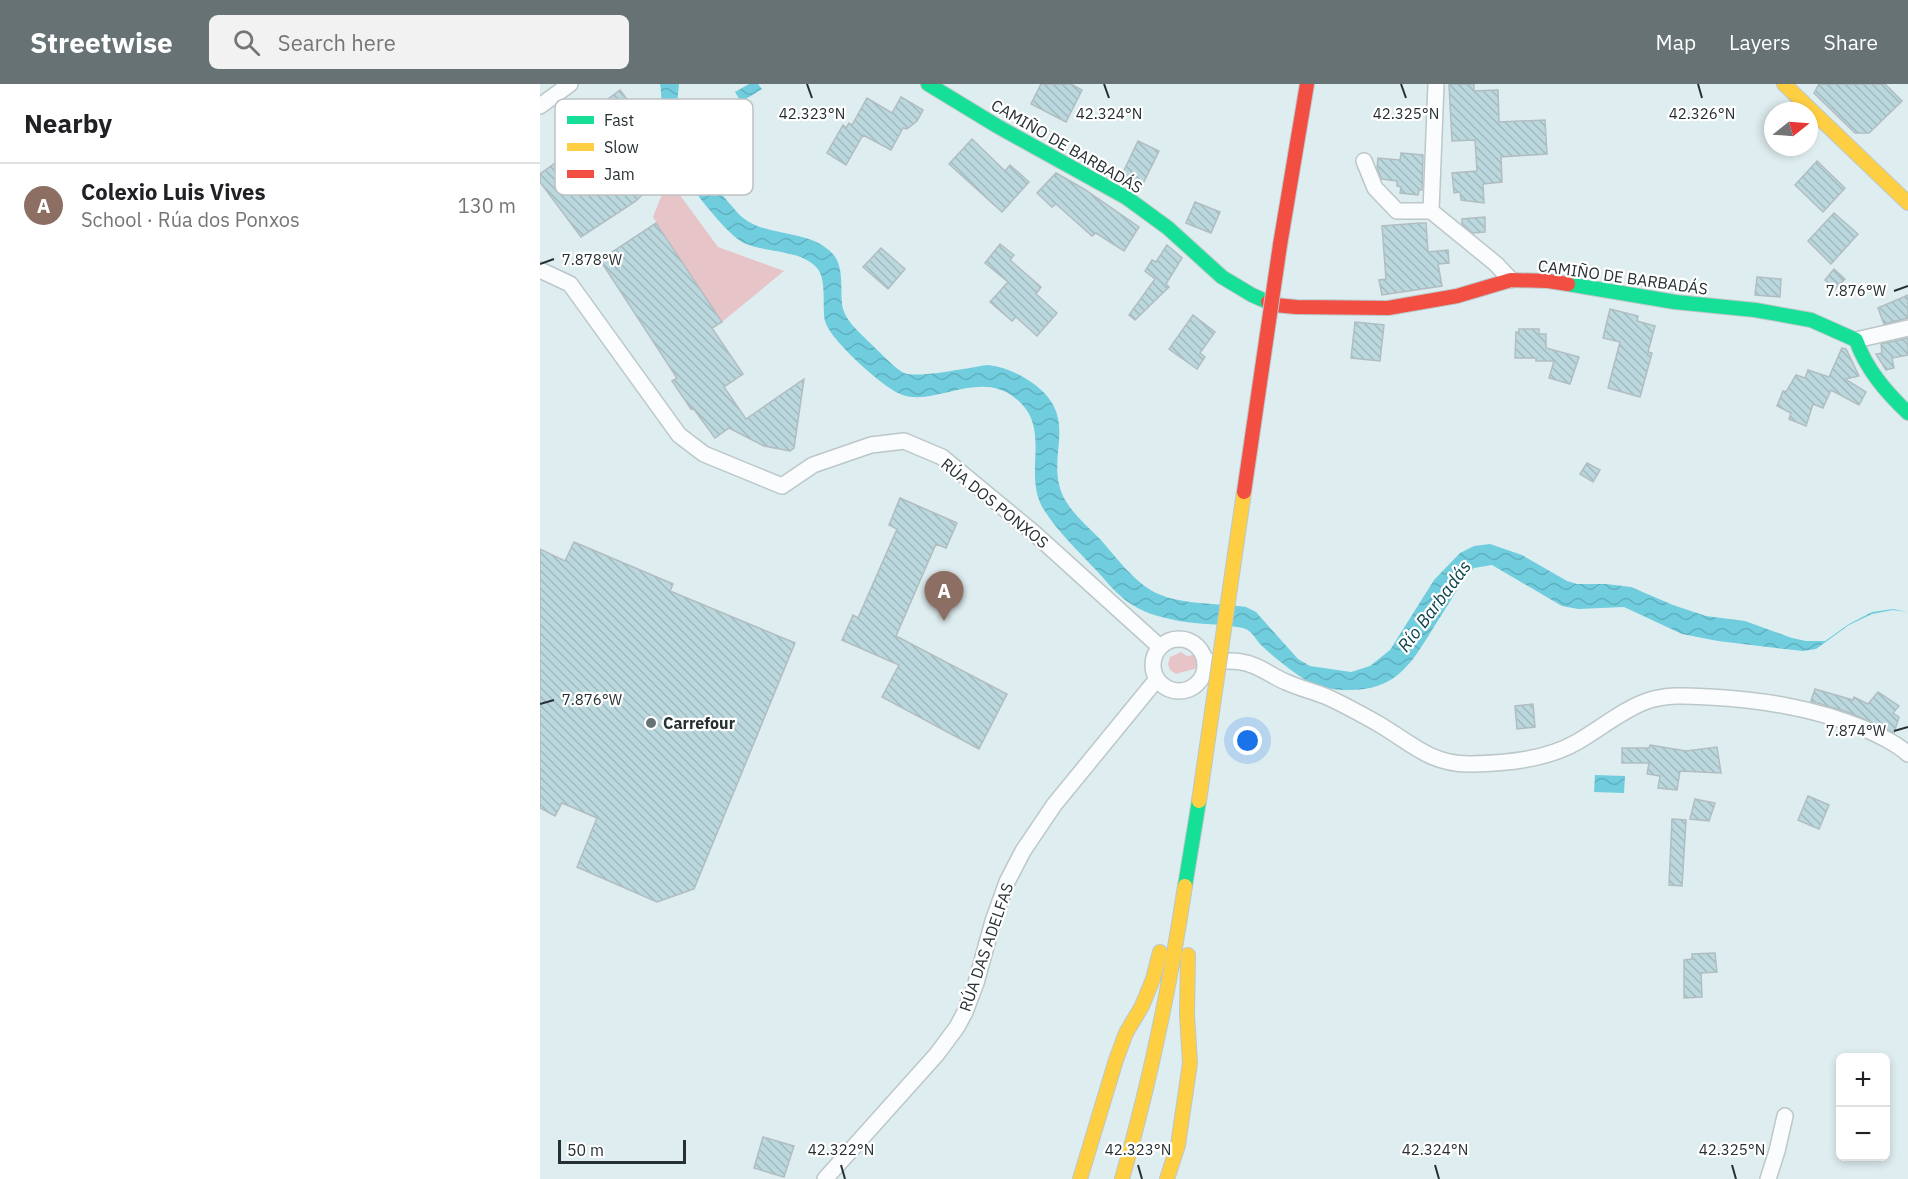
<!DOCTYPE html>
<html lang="en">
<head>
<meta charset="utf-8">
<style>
  body { margin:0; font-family:"IBM Plex Sans",sans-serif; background:#f2f2f2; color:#202124 }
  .controls { position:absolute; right:18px; bottom:18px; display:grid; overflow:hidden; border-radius:9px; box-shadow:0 3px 9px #0003 }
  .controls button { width:54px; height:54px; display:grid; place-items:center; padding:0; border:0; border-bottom:2px solid #e0e0e0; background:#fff; color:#202124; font:30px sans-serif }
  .compass { position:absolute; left:1224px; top:18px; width:54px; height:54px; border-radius:50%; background:#fff; box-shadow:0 3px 9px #0003; rotate:73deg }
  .scale { position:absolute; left:18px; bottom:15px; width:128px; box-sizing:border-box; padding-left:6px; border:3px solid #263032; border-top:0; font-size:16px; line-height:21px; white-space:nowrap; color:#263032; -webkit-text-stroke:4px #fff; paint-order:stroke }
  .you { position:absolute; left:708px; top:657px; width:21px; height:21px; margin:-15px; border:4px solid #fff; border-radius:50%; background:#1a73e8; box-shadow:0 0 0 9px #1a73e833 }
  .badge { display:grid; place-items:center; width:39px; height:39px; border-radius:50%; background:#667274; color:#fff; font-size:20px; font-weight:700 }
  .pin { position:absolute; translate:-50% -50px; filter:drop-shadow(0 2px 3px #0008) }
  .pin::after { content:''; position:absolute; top:32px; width:21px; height:18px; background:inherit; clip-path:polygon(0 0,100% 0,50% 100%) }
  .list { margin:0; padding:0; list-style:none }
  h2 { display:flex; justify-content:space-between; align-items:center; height:78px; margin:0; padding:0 24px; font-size:26px }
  h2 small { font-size:20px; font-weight:400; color:#757577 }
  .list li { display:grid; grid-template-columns:39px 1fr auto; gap:18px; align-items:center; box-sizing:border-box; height:84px; padding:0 24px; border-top:2px solid #e0e0e0 }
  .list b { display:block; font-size:22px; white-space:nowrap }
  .list p { margin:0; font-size:20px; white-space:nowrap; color:#757577 }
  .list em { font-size:20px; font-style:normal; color:#757577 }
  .icon { flex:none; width:33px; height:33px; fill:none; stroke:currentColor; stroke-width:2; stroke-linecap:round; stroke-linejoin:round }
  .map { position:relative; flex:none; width:1368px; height:1095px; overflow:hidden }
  header { display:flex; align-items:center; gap:36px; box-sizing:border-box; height:84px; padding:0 30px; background:#667274; color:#fff }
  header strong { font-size:28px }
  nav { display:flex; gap:33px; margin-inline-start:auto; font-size:21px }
  .search { width:420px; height:54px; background:#f2f2f2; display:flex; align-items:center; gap:15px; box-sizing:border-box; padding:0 21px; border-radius:9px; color:#757577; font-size:22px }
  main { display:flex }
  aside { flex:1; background:#fff }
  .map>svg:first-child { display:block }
  .green { fill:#e7c4c8 }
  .water { fill:url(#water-waves) }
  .building { fill:url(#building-back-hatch); stroke:#b2bdc0; stroke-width:1.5 }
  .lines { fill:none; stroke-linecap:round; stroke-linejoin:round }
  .street-casing { stroke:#bcc7c9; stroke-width:18 }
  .fast-casing { stroke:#bcc7c9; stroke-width:16 }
  .slow-casing { stroke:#bcc7c9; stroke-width:16 }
  .jam-casing { stroke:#bcc7c9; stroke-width:16 }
  .street { stroke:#fafcfd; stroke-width:15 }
  .fast { stroke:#16e098; stroke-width:14 }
  .slow { stroke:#ffcf43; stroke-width:14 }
  .jam { stroke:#f24e42; stroke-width:14 }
  .slow-bridge-casing { stroke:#bcc7c9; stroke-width:16; stroke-linecap:butt }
  .jam-bridge-casing { stroke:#bcc7c9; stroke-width:16; stroke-linecap:butt }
  .slow-bridge { stroke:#ffcf43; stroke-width:14 }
  .jam-bridge { stroke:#f24e42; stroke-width:14 }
  .ticks { fill:none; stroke:#263032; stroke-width:2 }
  .poi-dot { fill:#667274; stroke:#fff; stroke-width:2 }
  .labels { text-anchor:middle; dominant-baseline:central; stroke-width:4.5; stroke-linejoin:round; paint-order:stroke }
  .street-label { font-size:16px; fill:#263032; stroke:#fff }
  .poi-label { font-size:16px; font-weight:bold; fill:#263032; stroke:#fff; text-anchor:start }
  .water-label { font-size:18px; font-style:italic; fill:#08424b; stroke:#fff }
  .key { fill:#fff; stroke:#bec1c2; stroke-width:1.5 }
  .key-label { font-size:16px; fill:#263032 }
  .ticks-label { font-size:15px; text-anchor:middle; fill:#263032; stroke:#fff; stroke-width:4.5; stroke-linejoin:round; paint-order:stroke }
</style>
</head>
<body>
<header>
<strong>Streetwise</strong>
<div class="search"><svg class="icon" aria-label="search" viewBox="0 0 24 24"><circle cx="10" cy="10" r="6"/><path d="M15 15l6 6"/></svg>Search here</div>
<nav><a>Map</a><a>Layers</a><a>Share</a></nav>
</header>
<main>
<aside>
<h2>Nearby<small></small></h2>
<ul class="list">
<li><span class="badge" style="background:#8d6e63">A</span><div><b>Colexio Luis Vives</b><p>School · Rúa dos Ponxos</p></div><em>130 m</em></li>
</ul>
</aside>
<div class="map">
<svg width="1368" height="1095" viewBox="0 0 1368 1095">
  <defs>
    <pattern id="water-waves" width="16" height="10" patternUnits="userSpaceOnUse" patternTransform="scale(1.5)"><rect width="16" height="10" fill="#6fcdde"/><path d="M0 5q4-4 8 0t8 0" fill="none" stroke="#60b0bf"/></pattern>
    <pattern id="building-back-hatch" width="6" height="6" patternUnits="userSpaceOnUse" patternTransform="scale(1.5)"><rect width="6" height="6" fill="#bad8de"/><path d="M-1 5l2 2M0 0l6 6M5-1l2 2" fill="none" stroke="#a0babf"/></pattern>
  </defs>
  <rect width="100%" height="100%" fill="#deedf0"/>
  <path class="green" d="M128,95L178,163L244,187L182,238L113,133Z
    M641,568L647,572L658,570L660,573V580L654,585L636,590L630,586L628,580L630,573Z"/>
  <path class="water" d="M120,0H139C138,13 135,29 138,42C144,71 177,104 196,127C219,155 265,143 291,168C306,182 299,207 303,225C307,238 319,248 328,257C339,267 350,280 362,288C374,296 430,283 448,281C465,283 480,290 494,300C542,336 503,372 524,414C532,429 548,443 560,455C576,473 594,498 616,509C642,521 678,519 706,523L716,528L758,575L770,582L811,588L830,582L850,566L894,496L920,469L934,462L950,460L982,471L1027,497L1037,500H1066L1091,503L1133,521L1166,532L1205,537L1252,554L1266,557H1285L1309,540L1332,528L1353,525L1368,528L1353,526L1332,530L1309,541L1276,565L1263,567L1245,565L1178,557L1142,550L1084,523L1038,525L1022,522L952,481L934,484L924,494C914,511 903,529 892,546C869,584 853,608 803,606C787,605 771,601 758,591C745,582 731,571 720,560C715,554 711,546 703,544C679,539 654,541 630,535C616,532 603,528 591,520C577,511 567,498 556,486C538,467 519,449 504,426C481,390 514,344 475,314C438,284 391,326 358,309C340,300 290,256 285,237C282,223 287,195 277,184C260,165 226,169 204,159C183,149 124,71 121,48C120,32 123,16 120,0Z
    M209,0H218L222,5L201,18L195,8Z
    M1055,691L1085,692L1084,709L1054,708Z"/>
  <path class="building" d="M501,0H531L542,6L526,38L491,20Z
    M909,0H934V7L958,6L959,38L1005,36L1007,70L961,73L962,98L943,100L944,119L921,116L920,108L914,109L912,89L937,87L935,56L912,57Z
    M1279,0H1345L1362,17L1329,49H1315L1274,9Z
    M80,6L89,18L85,31L116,78L121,92L96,117L41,153L0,98V90L61,46L53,34L68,24L64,18Z
    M361,13L383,26L377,37L367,45L363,44L351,66L323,51L306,81L287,69L303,41L306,44L309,39L312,41L327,14L352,29Z
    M432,55L465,87L470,81L489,98L462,128L409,80Z
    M598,57L619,67L600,106L580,95Z
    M861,69L883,71L882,106H879L878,111L860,109L861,103L857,102V97L842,95L837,84L838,74L860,76Z
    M1277,77L1305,104L1283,128L1255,101Z
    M516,89L544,105L599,143L584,167L556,149L552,152L516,120L512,123L497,109Z
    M655,118L680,128L671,149L646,139Z
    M1294,129L1318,150L1291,180L1268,157Z
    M945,133V148L933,149L922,140V135Z
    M116,139L182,238L172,244L203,290L184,303L206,335L264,295L254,364L250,367L224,362L189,344L175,354L153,324L151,325L132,297L137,294L60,176Z
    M880,139H886L888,168L908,166L909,179L898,180L902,202L842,211L839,196L846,195L842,142Z
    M460,160L474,171L470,176L501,203L496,210L517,229L497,252L476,233L472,237L450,218L468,198L445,179Z
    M627,161L642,174L626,200L629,203L595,236L589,231L615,195L605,187L612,176L616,178Z
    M341,164L365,185L348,205L323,183Z
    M1294,185L1305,195L1295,205L1285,196Z
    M1217,193L1241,195L1240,213L1215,211Z
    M1368,211V234L1344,240L1338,224Z
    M1070,225L1098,232L1097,237L1115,242L1108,268L1112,269L1100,313L1068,304L1080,258L1063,254Z
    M653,231L675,248L660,269L665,273L657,285L629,265Z
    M815,238L844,241L840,277L811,274Z
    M979,245H999V250H1006V264L1039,273L1030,300L1009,294L1014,277H996V274H975L976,248H979Z
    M1368,254V271L1352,274L1354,284L1346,286L1336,270L1342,269L1341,260Z
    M1302,264L1306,265L1319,292L1305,295L1326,308L1319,321L1291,306L1283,324L1273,320L1266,342L1249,335L1251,329L1237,322L1243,307L1246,308L1256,291L1265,294L1268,286L1289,293Z
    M1047,379L1060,386L1053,398L1040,390Z
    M360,414L417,439L406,464L396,460L356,552L467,610L439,665L342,613L359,581L302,556L313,531L318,534L357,445L349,441Z
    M34,458L133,500L130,507L255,559L154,805L117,818L37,783L57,734L22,719L15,732L0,724V465L25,477Z
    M1275,605L1313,616L1314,613L1328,620L1338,608L1359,622L1353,629L1359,633L1354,649L1310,629L1271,617Z
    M993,620L995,643L977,645L975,622Z
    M1110,661L1146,667L1177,663L1181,689L1140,687L1137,706L1118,704L1120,692L1107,690L1109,679H1082V664H1109Z
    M1268,712L1289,721L1279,745L1258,736Z
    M1155,715L1175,719L1169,737L1150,735Z
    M1132,735L1146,736L1142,802L1129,801Z
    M1175,869L1177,888L1161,889L1162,913L1144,914V876L1152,875V870Z
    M223,1053L254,1062L244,1093L214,1084Z"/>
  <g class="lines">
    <g class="street-casing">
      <path id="street" d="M896,0L891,127L956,180L971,196
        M0,22L30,0
        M824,77L835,104L857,127H891
        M0,186L30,200L139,351L164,370L242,402L273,381L331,361L364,357L402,373L494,449L620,563
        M1316,256L1368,244
        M613 581a26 26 0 1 1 52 0a26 26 0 1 1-52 0Z
        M665,577C677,578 690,576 701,578C718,580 731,592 746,598C759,604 772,607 785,612C803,620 821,630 837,639C870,658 890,681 931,680C966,679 1006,676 1037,658C1060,645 1082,626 1107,617C1128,610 1150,612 1170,613C1224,616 1275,624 1325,645C1340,652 1356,659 1368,670
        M285,1095L397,970L417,943L425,928L436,899L453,837L467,798L483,767L514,721L617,595
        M1228,1095L1237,1067L1245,1032"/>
    </g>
    <g class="fast-casing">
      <path id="fast" d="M388,0L457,42L587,114L628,144L682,193L712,211L728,218
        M1028,200L1135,218L1215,226L1271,236L1316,256C1326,285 1346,308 1368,329
        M645,802L659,717"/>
    </g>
    <g class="slow-casing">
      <path id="slow" d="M1244,0L1368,119
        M540,1095L576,976L586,949L602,922L613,895L620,868
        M582,1095C610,999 630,901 645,802
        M627,1095L638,1061L650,979L647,931L648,871"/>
    </g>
    <g class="jam-casing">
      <path id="jam" d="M740,161L767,0
        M728,218L735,221L756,223L848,224L917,212L971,196L1008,197L1028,200"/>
    </g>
    <use href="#street" class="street"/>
    <use href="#fast" class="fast"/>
    <use href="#slow" class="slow"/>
    <use href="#jam" class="jam"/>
    <g class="slow-bridge-casing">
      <path id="slow-bridge" d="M659,717L704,408"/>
    </g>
    <g class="jam-bridge-casing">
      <path id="jam-bridge" d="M704,408L740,161"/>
    </g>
    <use href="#slow-bridge" class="slow-bridge"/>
    <use href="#jam-bridge" class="jam-bridge"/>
  </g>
  <path class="ticks" d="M267,0L272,14M564,0L569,14M861,0L866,14M1158,0L1162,14M0,180L14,175M1354,207L1368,202M0,620L14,616M1354,647L1368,643M301,1081L305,1095M598,1081L602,1095M895,1081L899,1095M1192,1081L1196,1095"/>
  <circle class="poi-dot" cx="111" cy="639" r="6"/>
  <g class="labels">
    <g class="street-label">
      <text transform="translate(527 62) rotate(30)">CAMIÑO DE BARBADÁS</text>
      <text transform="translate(1083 193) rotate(8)">CAMIÑO DE BARBADÁS</text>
      <text transform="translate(455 419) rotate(39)">RÚA DOS PONXOS</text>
      <text transform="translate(446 863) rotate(-71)">RÚA DAS ADELFAS</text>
    </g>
    <g class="poi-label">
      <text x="123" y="639">Carrefour</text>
    </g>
    <g class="water-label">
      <text transform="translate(894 522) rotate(-53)">Río Barbadás</text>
    </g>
  </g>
  <rect x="15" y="15" width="198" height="96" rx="9" class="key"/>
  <rect x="27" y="32" width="27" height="8" fill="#16e098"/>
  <rect x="27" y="59" width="27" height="8" fill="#ffcf43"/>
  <rect x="27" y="86" width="27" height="8" fill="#f24e42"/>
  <g class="key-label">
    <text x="64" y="42">Fast</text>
    <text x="64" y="69">Slow</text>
    <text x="64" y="96">Jam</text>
  </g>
  <g class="ticks-label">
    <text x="272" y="35">42.323°N</text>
    <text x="569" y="35">42.324°N</text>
    <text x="866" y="35">42.325°N</text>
    <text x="1162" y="35">42.326°N</text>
    <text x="52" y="181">7.878°W</text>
    <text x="1316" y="212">7.876°W</text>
    <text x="52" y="621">7.876°W</text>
    <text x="1316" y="652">7.874°W</text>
    <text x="301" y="1071">42.322°N</text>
    <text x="598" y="1071">42.323°N</text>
    <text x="895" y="1071">42.324°N</text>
    <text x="1192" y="1071">42.325°N</text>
  </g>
</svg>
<div class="controls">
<button>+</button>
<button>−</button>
</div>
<svg class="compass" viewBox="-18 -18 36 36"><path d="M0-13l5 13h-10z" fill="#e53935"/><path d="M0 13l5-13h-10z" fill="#757577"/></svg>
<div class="scale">50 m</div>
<div class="you"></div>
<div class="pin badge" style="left:404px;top:537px;background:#8d6e63">A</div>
</div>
</main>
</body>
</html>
